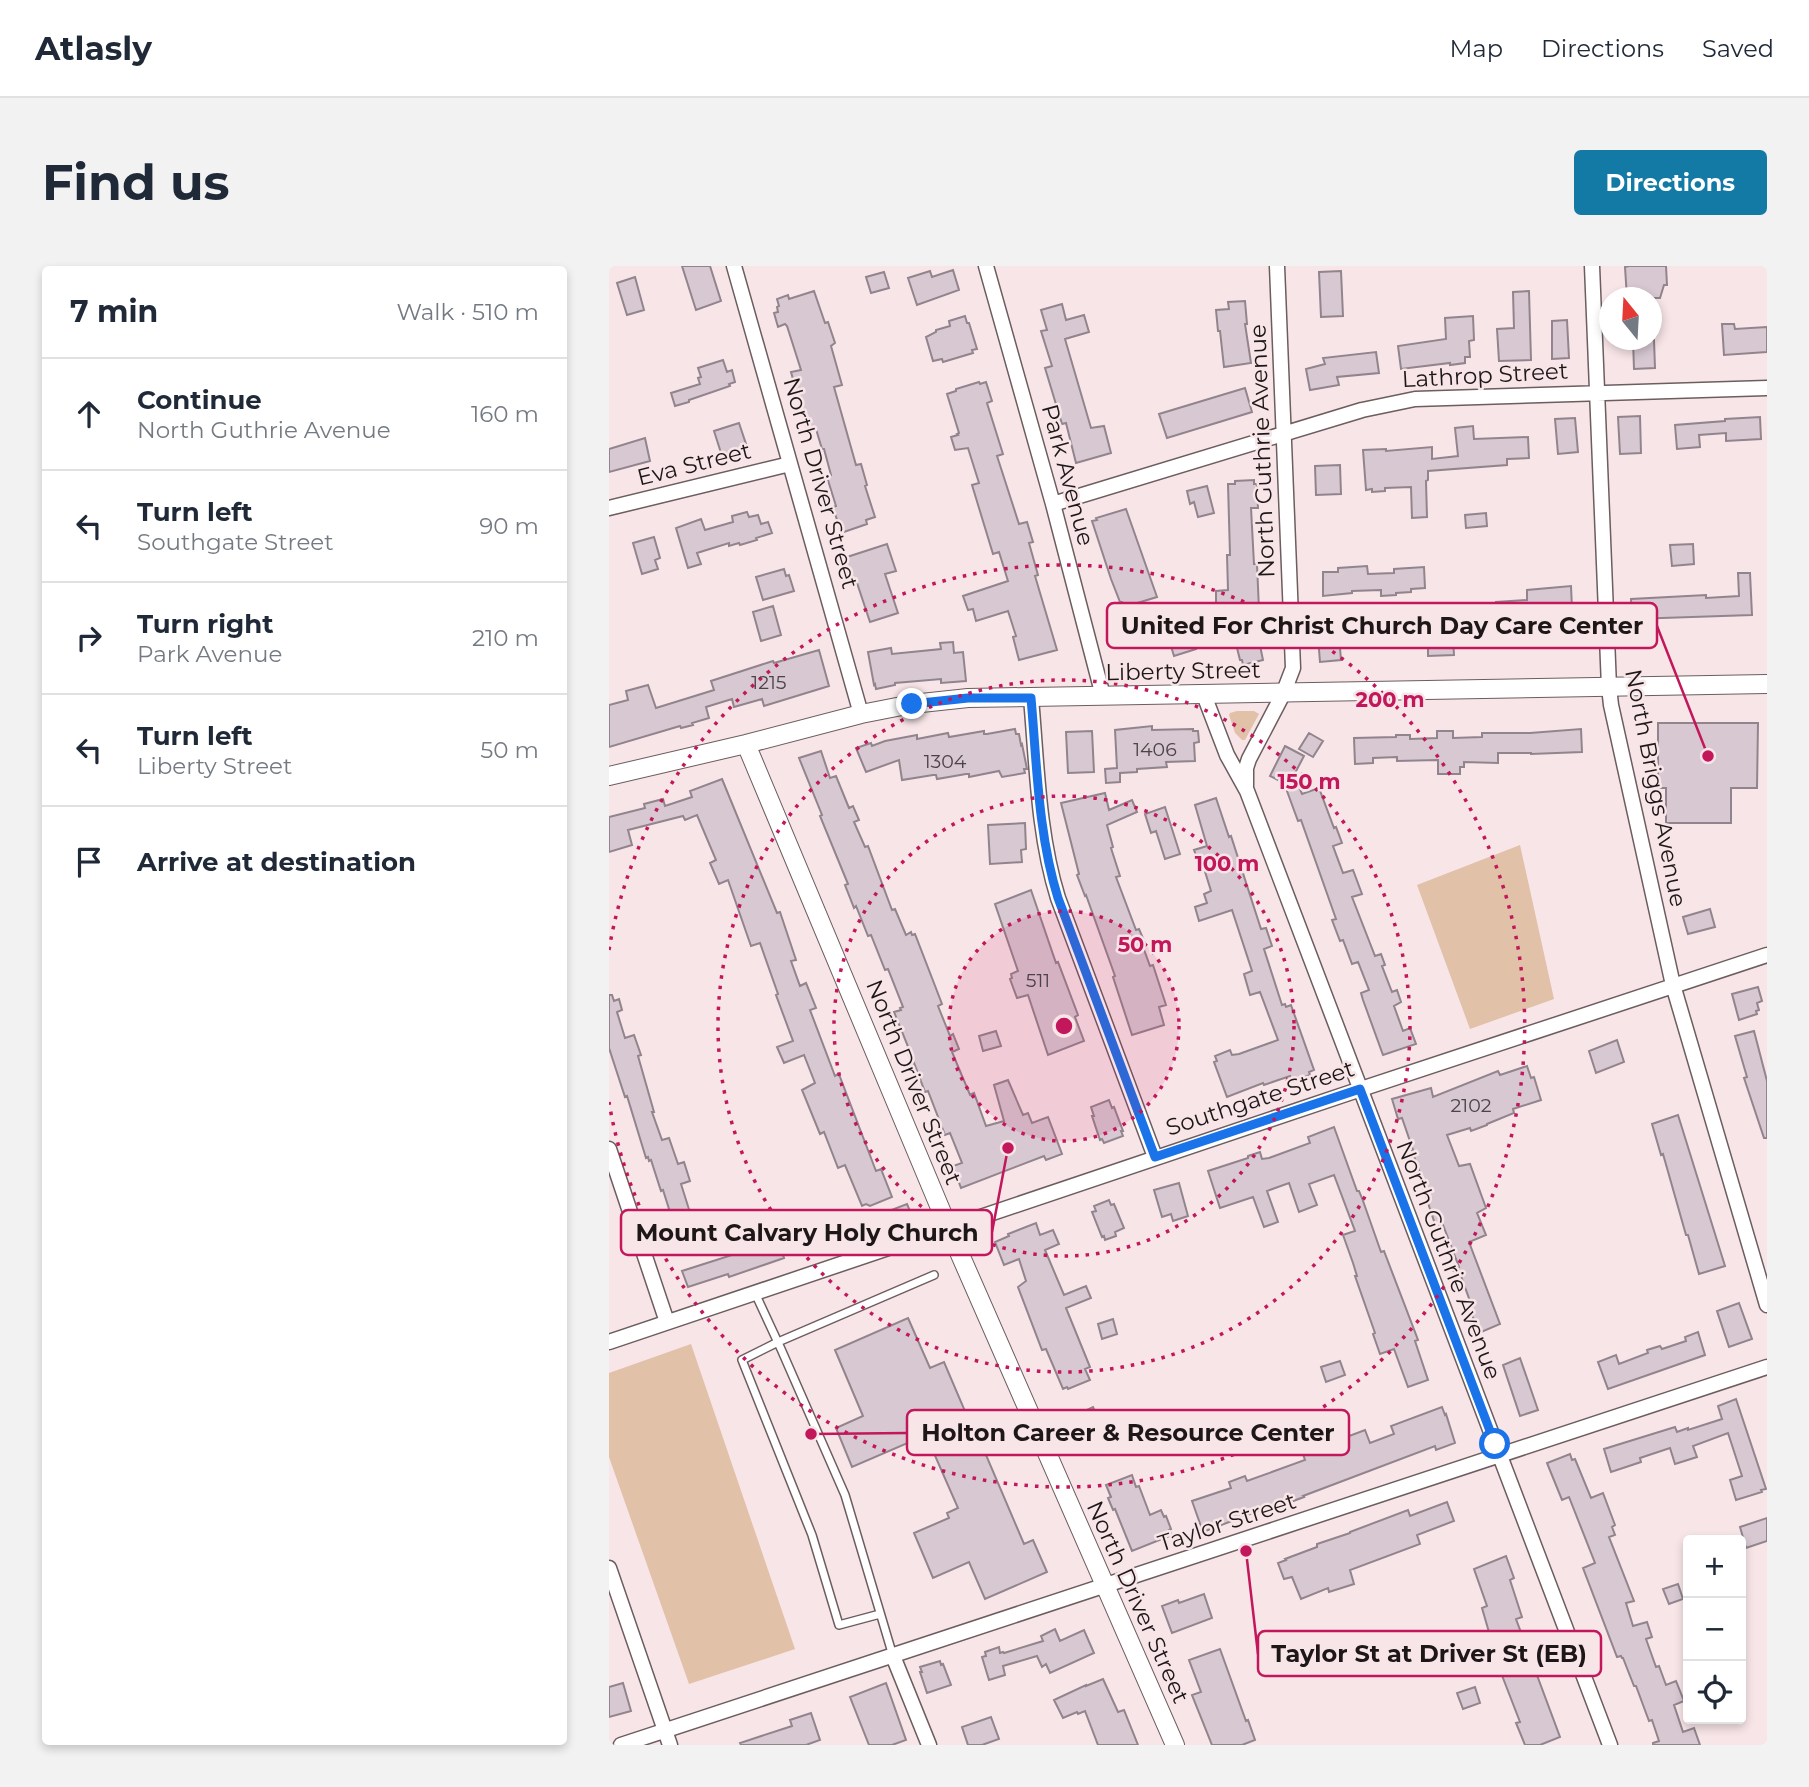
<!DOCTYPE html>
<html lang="en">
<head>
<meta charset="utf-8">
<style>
  body { margin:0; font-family:Montserrat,sans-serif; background:#f2f2f3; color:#1f2937 }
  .controls { position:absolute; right:21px; bottom:21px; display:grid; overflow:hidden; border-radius:7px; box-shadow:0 4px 10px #0003 }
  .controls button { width:63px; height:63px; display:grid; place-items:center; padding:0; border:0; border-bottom:2px solid #e0e1e3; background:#fff; color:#1f2937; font:35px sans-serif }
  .compass { position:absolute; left:990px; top:21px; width:63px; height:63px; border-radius:50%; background:#fff; box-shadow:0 4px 10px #0003; rotate:342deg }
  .stop { position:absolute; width:21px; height:21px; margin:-16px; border:5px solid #1a73e8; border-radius:50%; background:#fff }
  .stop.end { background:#1a73e8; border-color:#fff; box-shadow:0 2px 7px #0008 }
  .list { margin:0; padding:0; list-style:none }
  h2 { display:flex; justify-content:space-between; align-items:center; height:91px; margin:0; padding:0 28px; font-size:30px }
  h2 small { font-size:23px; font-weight:400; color:#747a83 }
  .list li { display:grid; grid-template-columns:46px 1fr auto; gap:21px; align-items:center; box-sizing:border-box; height:112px; padding:0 28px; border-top:2px solid #e0e1e3 }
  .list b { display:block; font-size:26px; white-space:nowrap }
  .list p { margin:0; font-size:23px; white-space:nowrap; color:#747a83 }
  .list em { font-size:23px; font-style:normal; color:#747a83 }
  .icon { flex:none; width:38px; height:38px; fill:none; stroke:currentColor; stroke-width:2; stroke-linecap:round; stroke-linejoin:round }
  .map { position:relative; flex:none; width:1158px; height:1479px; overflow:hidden; border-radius:7px }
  header { display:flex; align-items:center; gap:42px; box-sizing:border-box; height:98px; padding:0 35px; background:#fff; border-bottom:2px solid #e0e1e3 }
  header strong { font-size:33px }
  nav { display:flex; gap:38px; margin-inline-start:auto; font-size:24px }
  .intro { display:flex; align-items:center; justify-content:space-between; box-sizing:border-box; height:168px; padding:0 42px }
  h1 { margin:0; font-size:49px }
  .button { padding:18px 32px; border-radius:7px; background:#137aa5; color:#fff; font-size:24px; font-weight:700 }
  main { display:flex; gap:42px; padding:0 42px }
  aside { flex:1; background:#fff; border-radius:7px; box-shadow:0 4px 10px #0003 }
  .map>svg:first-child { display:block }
  .green { fill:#e1c1a7 }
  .building { fill:#d7c8d1; stroke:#92848d; stroke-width:2 }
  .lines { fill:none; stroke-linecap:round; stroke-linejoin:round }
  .service-casing { stroke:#6c5d5f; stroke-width:10 }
  .minor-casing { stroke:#6c5d5f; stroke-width:17 }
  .tertiary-casing { stroke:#6c5d5f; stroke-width:20 }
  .service { stroke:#fff; stroke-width:7 }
  .minor { stroke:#fff; stroke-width:14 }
  .tertiary { stroke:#fff; stroke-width:18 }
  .route { stroke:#1a73e8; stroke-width:9 }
  .ring { fill:none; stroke:#c2185b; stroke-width:3.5; stroke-dasharray:3.5 7 }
  .labels { text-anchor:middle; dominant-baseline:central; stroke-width:5; stroke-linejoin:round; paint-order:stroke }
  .number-label { font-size:19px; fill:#4c4346 }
  .street-label { font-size:23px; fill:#1e1718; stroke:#f8e5e8 }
  .centre { fill:#c2185b; stroke:#f8e5e8; stroke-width:3.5 }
  .ring-label { font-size:21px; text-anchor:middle; font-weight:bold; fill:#c2185b; stroke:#f8e5e8; stroke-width:5; stroke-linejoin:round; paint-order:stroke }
  .leader { fill:none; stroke:#c2185b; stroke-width:2.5 }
  .callout-dot { fill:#c2185b; stroke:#f8e5e8; stroke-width:2.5 }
  .callout { fill:#f8e5e8; stroke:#c2185b; stroke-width:2.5 }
  .callout-label { font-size:24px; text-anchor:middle; font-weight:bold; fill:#1e1718 }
</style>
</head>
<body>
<header>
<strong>Atlasly</strong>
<nav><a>Map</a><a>Directions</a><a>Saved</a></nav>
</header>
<div class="intro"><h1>Find us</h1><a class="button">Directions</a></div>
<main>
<aside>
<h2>7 min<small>Walk · 510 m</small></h2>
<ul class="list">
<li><svg class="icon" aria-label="ahead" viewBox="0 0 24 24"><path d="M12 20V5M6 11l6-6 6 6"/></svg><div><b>Continue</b><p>North Guthrie Avenue</p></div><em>160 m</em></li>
<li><svg class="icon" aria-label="left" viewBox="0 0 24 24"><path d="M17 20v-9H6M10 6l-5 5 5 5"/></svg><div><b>Turn left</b><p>Southgate Street</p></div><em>90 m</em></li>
<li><svg class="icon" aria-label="right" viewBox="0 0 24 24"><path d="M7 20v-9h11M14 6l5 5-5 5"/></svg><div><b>Turn right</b><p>Park Avenue</p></div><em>210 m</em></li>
<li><svg class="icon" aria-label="left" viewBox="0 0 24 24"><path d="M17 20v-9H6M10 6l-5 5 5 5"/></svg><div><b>Turn left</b><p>Liberty Street</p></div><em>50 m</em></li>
<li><svg class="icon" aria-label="arrive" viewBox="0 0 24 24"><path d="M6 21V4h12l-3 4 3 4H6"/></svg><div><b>Arrive at destination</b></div></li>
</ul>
</aside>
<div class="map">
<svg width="1158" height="1479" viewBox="0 0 1158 1479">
  <rect width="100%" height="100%" fill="#f8e5e8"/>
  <path class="green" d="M628,445H645L650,448L636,474H633L626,467L620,449L621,447Z
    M911,579L945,733L861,763L808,619Z
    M82,1078L186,1383L80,1418L0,1191V1107Z"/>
  <path class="building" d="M73,0H101L112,35L87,44Z
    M1020,0H1057L1058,19H1055L1051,32H1018L1016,1Z
    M344,4L350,24L308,39L299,12L321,5L323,11Z
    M732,5L734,50L712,51L710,6Z
    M275,6L280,22L262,27L257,11Z
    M26,11L35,44L18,49L8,17Z
    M205,25L216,57L219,56L226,77L222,80L233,119L225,121L247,199L252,198L258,219L256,220L266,251L257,254L258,258L232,267L224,241L227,240L218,211L222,209L215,183H213L207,163L204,164L203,161L198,163L182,106L192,104L178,60L176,58L169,61L165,47L169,46L168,41L170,40L168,33L179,29L180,33Z
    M920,25L922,94L890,95L888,63L905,62L904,26Z
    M636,35L638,58H636L642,97L615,101L611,65H609L607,44L620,43L619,36Z
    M453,38L457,54L475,49L480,66L456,73L482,162L495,160L502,187L467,197L457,157L453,158L436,102L443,100L432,65L438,64L432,44Z
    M356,50L358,57H360L368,83L363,84L364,87L334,96L333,93L324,95L317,71L327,66V64L341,60L340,55Z
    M864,50L865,74L860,75L861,91H856V97L841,99V97L792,103L789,80L837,73L836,52Z
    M958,54L960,92L943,93V55Z
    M1113,58H1125L1126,63L1158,61V86L1115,89Z
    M1024,74H1045L1046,102L1025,103Z
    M767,86L770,107L728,111L730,119L701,124L697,103L716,98L714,92Z
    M114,94L118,106L123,104L126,116L120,118L121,120L80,134V136L66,140L62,127L91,118L89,112L92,111L89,102Z
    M370,116L371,118L377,116L383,135L378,137L394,188L388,190L410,258L418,256L424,276L420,277L429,309L426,310L448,384L410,394L404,371L407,370L399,345L367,355L364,343L359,344L354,330L399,315L390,286L384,288L363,219L370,217L359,182L346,184L342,171L349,169L348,168L350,167L338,128L347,125V123Z
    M636,122L643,146L558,172L550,148Z
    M1031,150L1032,187L1011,188L1009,151Z
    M1151,151L1152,173L1117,175V167L1090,169L1091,181L1068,183L1066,159L1116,155V153Z
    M966,152L969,186L949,188L946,153Z
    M130,157L138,181L113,190L105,165Z
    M864,160L865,173L919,171L920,192L898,193V199L819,205V214L817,215L818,251L803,252L802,221L776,222V225L763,226V223L757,224L754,184L777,183V185L823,181V193L849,190L846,162Z
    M36,172L41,195L0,206V183Z
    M731,199L732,228L707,229L706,200Z
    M645,214V218H648L649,242H642L645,298H648L650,344L607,345V325L619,324L618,289H621L619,218H626V215Z
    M598,220L605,247L589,251L585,236L581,238L578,225Z
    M517,243L548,331L515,341L513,336H511L502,313L483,255L488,254L487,252Z
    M138,246L140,251L149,249L152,258L159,256L163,267L147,272L148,274L131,279L130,277L120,280V277L88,287L92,298L79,302L67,262L92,253L96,264L124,256L123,250Z
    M877,247L878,260L857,262L856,249Z
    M45,271L51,292L46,294L49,303L33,308L24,277Z
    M278,278L287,305L276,308L289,347L261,356L248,317L243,319L235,292Z
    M1084,278L1085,298L1063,300L1061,279Z
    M758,300L759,308L785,307V303L815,301L816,322L802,323V326L787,327V329L772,330V324L743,325V327L714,330V306H729V302Z
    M175,303L177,310L180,309L185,325L154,334L147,311Z
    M1129,307H1141L1143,349L1023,353L1022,333L1097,329V332L1130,330Z
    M962,320L964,365L948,366V369L907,371V373L870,375L869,351H888L887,336L918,334V324Z
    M164,340L172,369L152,375L144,346Z
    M576,347L587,383L565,390L554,354Z
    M840,347V360H842V373H844L845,389L819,390V376H817V363H815L814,348Z
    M647,360L654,394L634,399L633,394H631L624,366Z
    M730,370L732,394L711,396L709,371Z
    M344,376L345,387L354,386L357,415L332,417V413L286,417V419L267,423L266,418L265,419L259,386L282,382L283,388L332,383L331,377Z
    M210,384L220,420L155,440L153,433L125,441L123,433L97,441L100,452L83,457L84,459L72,462L71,460L0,481V439L19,434L17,425L39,419L47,442L105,424L102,415L164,395L165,397Z
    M1049,457H1149L1148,522H1122V557H1057V522H1049Z
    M543,460V464L584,463V465H589L590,476L585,477L586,495L557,496L558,501L528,503V506L511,507V516L497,517L496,503L508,502L506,464Z
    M406,463L407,468H410L412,479L413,478L418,503H415L416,507L393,511L390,505L360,511V508H357L328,513L327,509H324L293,514L290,494L257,506L247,482L262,477L263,480L276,475L308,469V473L339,467L340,471L375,465V468H378Z
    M972,463L973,486L922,488V487H889V497L855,496V501H851V508H829V494L788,495V491L764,492V497L746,498L745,472L787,471V469H801V473L828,472V465H844V472L873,471V467H921Z
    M483,465L485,506L459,507L457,466Z
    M700,467L714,475L704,491L690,483Z
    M676,480L695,490L685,509L693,528L710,522L725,562L727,561L733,577L724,580L734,607L744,604L753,628L743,631L766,690L772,688L776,699L773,700L783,726L788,724L792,736L785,740L794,765L801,762L807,778L774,789L754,734L752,727L760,724L749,696L743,698L734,674L731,675L723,654L727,653L692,554L689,555L675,517L661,510Z
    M212,485L221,512L227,510L240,542L244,540L250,554L245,556L256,581L259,580L283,644L286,643L297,669L302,666L303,669L306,668L333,738L329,740L341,770L344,768L350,783L343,786L361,829L365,827L377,860L395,855L385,819L399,814L414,849L419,847L423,857L439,851L453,888L437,894L435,890L352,922L344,900L353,897L341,867L336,869L319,825L316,826L305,797L303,798L298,784L300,783L285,746L292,744L291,742L294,741L279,703L276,704L262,669L259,670L247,640L245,642L236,619L239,618L211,550L213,549L190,492Z
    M113,513L168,647L171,646L187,694L182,695L191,720L197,717L207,742L201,744L226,810L229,808L231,811L267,905L272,903L283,931L261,940L257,938L253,940L236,899L229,902L215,866L211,868L193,824L206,817L195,789L175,797L168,781L184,775L167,729L169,728L151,677L142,680L119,614L110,618L101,597L107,594L88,549L76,554L74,550L19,564L23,579L0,586V551L36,542L35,538L54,533L56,540L83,531L81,525Z
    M496,527L500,544L523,534L528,546L498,559L504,581L502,582L511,610L507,611L527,664L530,663L536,677L533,678L541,700L544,699L557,739L550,741L555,759L523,769L504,711L506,710L477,629L476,630L468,609L470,608L452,537Z
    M607,532L620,571L622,570L652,663L657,662L663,680L655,683L673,739L676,738L677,741L682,739L705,804L700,806L701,809L683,816L681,810L655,819L654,817L618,831L605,796L608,795L606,790L621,784L623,789L630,788L669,774L651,726L641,729L635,708L643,705L623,644L590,655L586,641L598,637L595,628L602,625L593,596L590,597L585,584L598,580L586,539Z
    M556,541L571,588L556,593L547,565L542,567L536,548Z
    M416,557L417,583L412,584L413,596L381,598L379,559Z
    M422,624L447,697L449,696L469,749L466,751L475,775L439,789L419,729L408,732L401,713L403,712L402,708L409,705L386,638Z
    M1101,643L1106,661L1079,668L1074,651Z
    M1149,721L1153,735L1148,737L1150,744L1147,745L1148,748L1130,754L1123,728Z
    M0,729H3L5,735L10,733L13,744L8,746L16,772L25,769L32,789L29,790L45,846H43L53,874L60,872L69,898L75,896L81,915L72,918L84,956L66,962L54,924L52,925L42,894L40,895L39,891L37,892L18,830L16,831L0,782Z
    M387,765L392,780L374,785L370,770Z
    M1145,765L1158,815V872H1155L1135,812L1138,811L1126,770Z
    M1008,774L1015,796L987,807L980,785Z
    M918,800L922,812L925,811L932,834L904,843L905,847L878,858V859L862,865L861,862L838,869L850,900L861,898L877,942L868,947L877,969L860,976L891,1058L870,1067L859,1039L862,1038L849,1002L850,1001L834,959L827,961L811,913L813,912L803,885L804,884L793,852L789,853L783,833L822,822L824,831L889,805L891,809Z
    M500,834L503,842L505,841L514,865H512L514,870L495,877L493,873L491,874L483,850H485L482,841Z
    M1069,849L1116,1000L1090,1008L1079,969H1077L1054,888L1052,889L1043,858Z
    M725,861L748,925H750L753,932L772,986L775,985L809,1074L806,1075L819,1114L799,1121L785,1083L771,1088L764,1068L766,1067L746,1010H748L744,997L734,969L746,965L725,909L700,918L708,939L690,946L680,917L658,925L669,956L655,961L644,931L611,942L599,905L639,892V890L651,886L653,893L660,892L701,877L699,871Z
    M570,917L579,950L564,955L562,948L553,951L545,924Z
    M500,934L502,939L505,938L515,962L506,966L507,970L496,974L495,970L493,971L483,946L487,945L485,940Z
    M298,938L303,950L282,959L277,946Z
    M427,957L431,969L444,964L450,978L436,984L455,1029L477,1020L482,1032L457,1042L481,1101L476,1103L481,1114L459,1123L458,1121L454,1123L437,1083L433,1084L409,1021L417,1015L410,993L395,999L386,976L400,970L399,968Z
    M170,974L175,992L120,1011L119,1008L79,1021L73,1005Z
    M1130,1037L1143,1073L1120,1081L1108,1045Z
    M299,1052L321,1102L335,1096L358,1150L360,1149L415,1278L424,1274L438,1306L376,1333L360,1296L324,1312L305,1267L340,1252L338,1247L349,1242L317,1169L243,1201L227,1162L254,1150L226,1084Z
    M504,1053L508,1068L493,1073L489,1058Z
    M1089,1066L1096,1089L999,1123L989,1096L1007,1089L1010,1098L1039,1087L1038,1084L1051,1080L1053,1083L1077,1075L1076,1071Z
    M911,1092L929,1144L911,1150L894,1099Z
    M731,1095L736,1109L717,1116L712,1101Z
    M1127,1133L1157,1223L1152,1224L1153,1226L1127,1234L1121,1214L1133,1210L1119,1167L1084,1180L1088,1191L1066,1198L1061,1182L1031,1192L1032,1196L1002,1206L995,1183L1066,1161L1068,1166L1079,1162V1164L1113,1153L1109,1140Z
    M484,1141L495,1168L478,1176L467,1149Z
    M833,1141L836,1149L837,1148L846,1177L827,1184L826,1180L694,1230L695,1231L671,1240L670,1237L594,1266L583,1235L622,1222L620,1216L636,1210L638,1215L696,1194L694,1188L700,1185L692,1161L702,1158L711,1181L756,1164L761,1177L785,1168L782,1160Z
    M961,1188L963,1194L966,1193L982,1232L994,1227L1006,1259L1003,1261L1006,1269L1000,1271L1025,1335L1017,1337L1024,1360L1038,1356L1043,1371L1037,1373L1047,1401L1050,1400L1057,1419L1067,1415L1075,1435L1065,1439L1074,1466L1085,1462L1091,1479H1044V1477L1050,1475L1043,1454L1040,1455L1027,1420H1025L1014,1392H1013L1012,1390L1008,1391L974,1302L986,1297L960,1231L953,1234L938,1197Z
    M523,1209L527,1221L530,1220L541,1249L552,1244L555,1251L557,1250L562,1263L560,1264L563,1269L523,1285L506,1243L504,1244L499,1232L502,1231L497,1219Z
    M838,1236L845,1255L808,1269L811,1278L741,1304L745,1318L720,1326L719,1322L692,1333L683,1311L675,1313L669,1297L677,1294L676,1293L708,1281V1278L741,1267V1266L799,1244L801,1250Z
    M1158,1252V1275L1137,1282L1131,1261Z
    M897,1290L905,1312L901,1314L913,1351L907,1353L951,1471L931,1479H916L907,1457L911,1456L882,1381L884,1380L873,1342L878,1340L865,1303Z
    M1069,1318L1074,1333L1060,1338L1054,1323Z
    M595,1328L603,1352L563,1367L553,1340L569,1334L570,1337Z
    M446,1363L451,1375L475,1364L485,1387L441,1407L437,1398L433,1401L428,1390L394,1400L396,1409L380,1414L373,1391L377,1390L376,1386L390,1381L391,1387L394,1386L395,1387L434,1375L432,1370Z
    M611,1383L637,1455L639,1454L646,1474L633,1479H603L583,1429L592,1426L580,1394Z
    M331,1395L332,1399L334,1398L342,1419L318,1427L311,1406H313L311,1401Z
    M494,1413L509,1446L515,1444L529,1479H489L476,1445L469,1448L468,1446L454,1452L445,1434L477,1419V1420Z
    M14,1417L22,1445L0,1451V1421Z
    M277,1417L297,1474L283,1479H260L241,1431Z
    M866,1421L871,1437L854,1443L848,1427Z
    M202,1447L211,1474L197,1479H132L131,1477L183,1460L181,1454Z
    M382,1451L390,1473L373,1479H359L353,1461Z"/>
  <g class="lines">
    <g class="service-casing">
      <path id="service" d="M146,1027L172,1083L236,1229L284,1390
        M271,1348L230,1359L203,1269L133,1094L169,1076L325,1009"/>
    </g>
    <g class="minor-casing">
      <path id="minor" d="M125,0L252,448
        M377,0L444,238L494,430
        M983,0L1000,421L1002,439L1064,719L1158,1039
        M444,238L753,144L806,133L1158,122
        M0,242L181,198
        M595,429L618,489L638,525L1001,1479
        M422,432C428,499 429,568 449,632L546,891
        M637,520V502L640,493L674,428L684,402L668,0
        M0,883L58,1056
        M0,1076L737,828L1158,689
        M0,1302L61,1479
        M284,1390L320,1479
        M12,1479L1158,1101"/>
    </g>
    <g class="tertiary-casing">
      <path id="tertiary" d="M137,478L339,961L566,1479
        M0,510L137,478L252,448L303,438L359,432L1158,418"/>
    </g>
    <use href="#service" class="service"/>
    <use href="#minor" class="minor"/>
    <use href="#tertiary" class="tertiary"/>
  </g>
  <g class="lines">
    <path class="route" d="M303,438L359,432H422C428,499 429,568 449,632L546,891L751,823L886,1178"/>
  </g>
  <circle cx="455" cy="760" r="115" fill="#c2185b" fill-opacity=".12"/>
  <g class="ring">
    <circle cx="455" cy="760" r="115"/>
    <circle cx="455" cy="760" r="230"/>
    <circle cx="455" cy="760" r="346"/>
    <path d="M0 684A461 461 0 1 1 0 836"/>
  </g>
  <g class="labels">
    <g class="number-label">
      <text x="160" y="416">1215</text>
      <text x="546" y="483">1406</text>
      <text x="336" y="495">1304</text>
      <text x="429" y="714">511</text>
      <text x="862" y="839">2102</text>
    </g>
    <g class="street-label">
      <text transform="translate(876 109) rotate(-3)">Lathrop Street</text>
      <text transform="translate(653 185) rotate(-92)">North Guthrie Avenue</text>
      <text transform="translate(85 198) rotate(-14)">Eva Street</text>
      <text transform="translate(459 209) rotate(75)">Park Avenue</text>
      <text transform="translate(212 217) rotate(74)">North Driver Street</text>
      <text transform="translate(574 405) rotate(-1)">Liberty Street</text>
      <text transform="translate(1047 522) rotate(79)">North Briggs Avenue</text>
      <text transform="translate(305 816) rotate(68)">North Driver Street</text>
      <text transform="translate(651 832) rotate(-18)">Southgate Street</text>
      <text transform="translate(840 994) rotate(69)">North Guthrie Avenue</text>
      <text transform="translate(618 1256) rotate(-18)">Taylor Street</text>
      <text transform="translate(529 1336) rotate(66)">North Driver Street</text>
    </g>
  </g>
  <circle cx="455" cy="760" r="10" class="centre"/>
  <g class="ring-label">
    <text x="781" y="441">200 m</text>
    <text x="700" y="523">150 m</text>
    <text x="618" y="605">100 m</text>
    <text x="536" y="686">50 m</text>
  </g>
  <path class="leader" d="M1099 490L1048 360M399 882L383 966M202 1168L298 1167M637 1285L649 1388"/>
  <g class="callout-dot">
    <circle cx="1099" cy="490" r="7"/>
    <circle cx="399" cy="882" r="7"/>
    <circle cx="202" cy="1168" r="7"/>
    <circle cx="637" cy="1285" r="7"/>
  </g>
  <g class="callout">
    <rect x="498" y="337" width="550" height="45" rx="7"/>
    <rect x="12" y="944" width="371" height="45" rx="7"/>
    <rect x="298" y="1144" width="442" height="45" rx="7"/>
    <rect x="649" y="1365" width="343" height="45" rx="7"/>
  </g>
  <g class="callout-label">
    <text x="773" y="368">United For Christ Church Day Care Center</text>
    <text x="198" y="975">Mount Calvary Holy Church</text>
    <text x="519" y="1175">Holton Career &amp; Resource Center</text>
    <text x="820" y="1396">Taylor St at Driver St (EB)</text>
  </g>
</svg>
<div class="controls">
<button>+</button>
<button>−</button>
<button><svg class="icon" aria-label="locate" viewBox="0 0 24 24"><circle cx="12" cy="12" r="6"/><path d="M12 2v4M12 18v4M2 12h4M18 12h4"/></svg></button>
</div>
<svg class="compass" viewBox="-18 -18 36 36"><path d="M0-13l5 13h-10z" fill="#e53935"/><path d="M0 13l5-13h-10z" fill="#747a83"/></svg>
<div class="stop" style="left:886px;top:1178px"></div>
<div class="stop end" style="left:303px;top:438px"></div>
</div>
</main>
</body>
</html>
